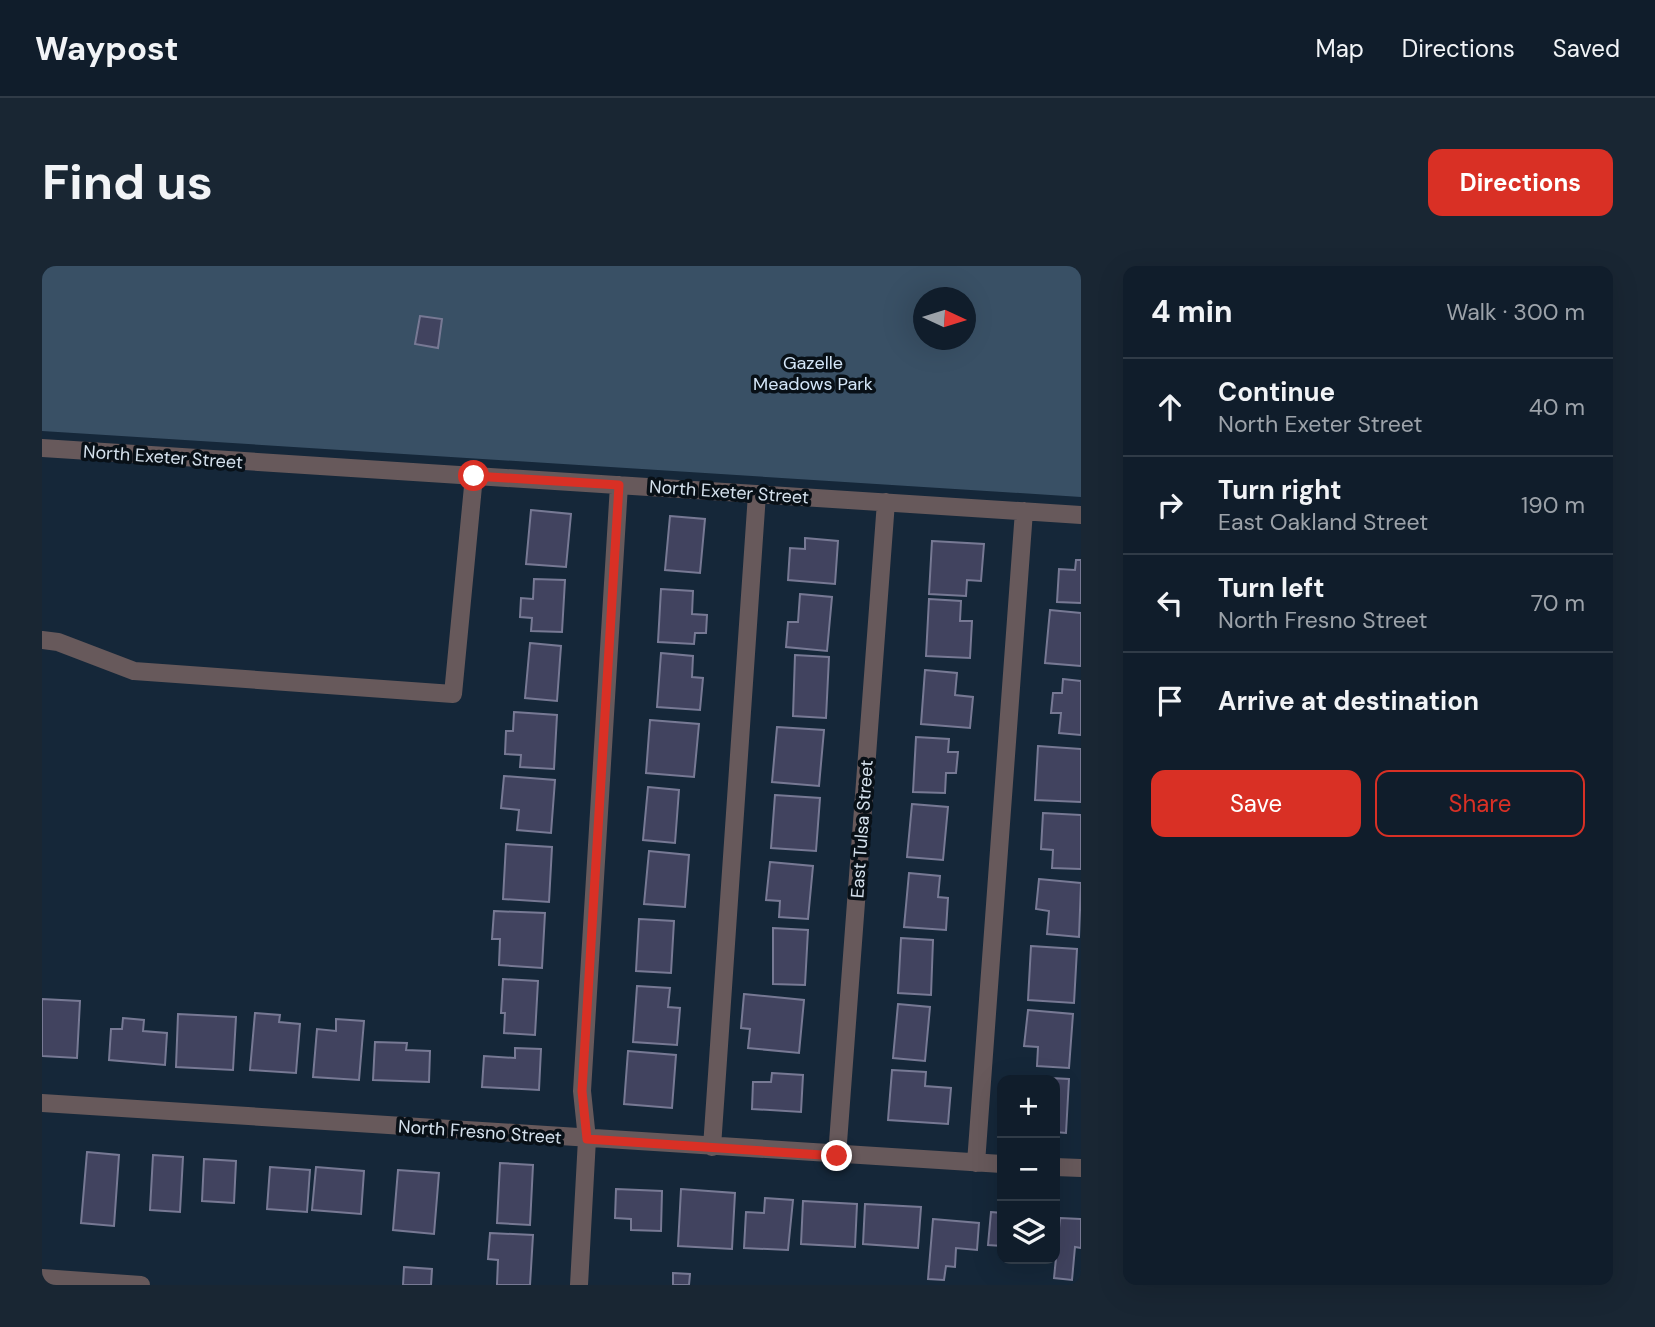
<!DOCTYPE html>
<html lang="en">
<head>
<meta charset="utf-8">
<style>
  body { margin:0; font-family:"DM Sans",sans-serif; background:#192633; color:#f1f3f6 }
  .controls { position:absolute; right:21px; bottom:21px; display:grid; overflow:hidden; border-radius:14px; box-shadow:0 7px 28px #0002 }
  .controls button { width:63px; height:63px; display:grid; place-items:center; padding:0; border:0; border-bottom:2px solid #303b47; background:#101d2b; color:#f1f3f6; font:35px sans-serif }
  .compass { position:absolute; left:871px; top:21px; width:63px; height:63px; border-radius:50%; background:#101d2b; box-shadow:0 7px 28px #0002; rotate:94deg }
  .stop { position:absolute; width:21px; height:21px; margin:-16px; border:5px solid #d93025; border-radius:50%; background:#fff }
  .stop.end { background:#d93025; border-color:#fff; box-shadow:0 2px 7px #0008 }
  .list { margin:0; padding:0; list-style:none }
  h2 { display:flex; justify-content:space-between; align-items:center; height:91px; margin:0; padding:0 28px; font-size:30px }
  h2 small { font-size:23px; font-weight:400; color:#9ca2a9 }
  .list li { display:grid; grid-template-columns:46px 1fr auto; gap:21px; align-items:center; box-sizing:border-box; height:98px; padding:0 28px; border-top:2px solid #303b47 }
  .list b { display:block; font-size:26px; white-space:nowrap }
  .list p { margin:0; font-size:23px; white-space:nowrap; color:#9ca2a9 }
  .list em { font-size:23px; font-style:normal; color:#9ca2a9 }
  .actions { display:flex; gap:14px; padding:21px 28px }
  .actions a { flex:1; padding:16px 0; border:2px solid #d93025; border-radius:14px; text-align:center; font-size:24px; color:#d93025 }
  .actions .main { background:#d93025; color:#fff }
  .icon { flex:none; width:38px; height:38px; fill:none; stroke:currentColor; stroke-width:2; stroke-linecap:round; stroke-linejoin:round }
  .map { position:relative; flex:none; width:1039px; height:1019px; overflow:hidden; border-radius:14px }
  header { display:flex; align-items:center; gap:42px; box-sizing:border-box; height:98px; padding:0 35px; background:#101d2b; border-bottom:2px solid #303b47 }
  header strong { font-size:33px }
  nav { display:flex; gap:38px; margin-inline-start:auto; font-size:24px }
  .intro { display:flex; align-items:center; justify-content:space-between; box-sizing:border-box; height:168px; padding:0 42px }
  h1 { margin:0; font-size:49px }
  .button { padding:18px 32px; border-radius:14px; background:#d93025; color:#fff; font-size:24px; font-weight:700 }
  main { display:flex; gap:42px; padding:0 42px }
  aside { flex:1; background:#101d2b; border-radius:14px; box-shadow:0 7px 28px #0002 }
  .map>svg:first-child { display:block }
  .green { fill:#395065; fill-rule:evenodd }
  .building { fill:#41435f; stroke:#777994; stroke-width:2 }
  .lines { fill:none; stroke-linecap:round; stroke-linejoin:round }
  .minor { stroke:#67595b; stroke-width:18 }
  .route { stroke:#d93025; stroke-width:9 }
  .labels { text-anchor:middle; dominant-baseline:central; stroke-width:7; stroke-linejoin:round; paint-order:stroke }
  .park-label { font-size:18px; fill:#d4e6f8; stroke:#081017 }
  .street-label { font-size:18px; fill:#d5e1ed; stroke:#081017 }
</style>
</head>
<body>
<header>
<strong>Waypost</strong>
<nav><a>Map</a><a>Directions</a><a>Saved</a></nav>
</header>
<div class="intro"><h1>Find us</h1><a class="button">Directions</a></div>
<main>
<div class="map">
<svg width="1039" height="1019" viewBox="0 0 1039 1019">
  <rect width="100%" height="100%" fill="#152739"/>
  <path class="green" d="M0,0H1039V231L0,165ZM881,32H923V74H881Z"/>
  <path class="building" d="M378,50L400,53L396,82L373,78Z
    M489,244L529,248L524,301L484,298Z
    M628,250L663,253L658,307L623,304Z
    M763,272L796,275L793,318L746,314L748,282L763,283Z
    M890,275L942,278L939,315L925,314L924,330L887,328Z
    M1034,294H1039V337L1015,336L1017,303L1033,304Z
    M492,313L523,314L520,366L489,365L490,352L478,351L479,332L491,333Z
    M619,323L651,325L650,348L665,349L664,367H653L652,378L616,376Z
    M758,328L790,331L785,385L744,381L746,356H756Z
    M887,333L919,335L918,355H930L928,392L884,390Z
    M1008,344L1039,347V400L1003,397Z
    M488,377L519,380L515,435L483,432Z
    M619,387L651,390L650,411L661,412L658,444L615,441Z
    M753,389L787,391L784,452L751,450Z
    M883,404L915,407L913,429L931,431L928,462L879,458Z
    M1021,413L1039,415V469L1017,467L1019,447H1009L1011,427H1020Z
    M472,446L515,449L512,503L478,501L479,489L463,488L464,465H471Z
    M608,454L657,458L652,511L604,507Z
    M735,461L782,464L777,520L730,516Z
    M874,471L907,473L906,486H916L914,507H904L903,527L871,526Z
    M996,480L1039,483V536L993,534Z
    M462,510L513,514L509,567L475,564L477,544L459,542Z
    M606,521L637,524L633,577L601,574Z
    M733,529L778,532L774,585L729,582Z
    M870,538L906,541L901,594L865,591Z
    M1001,547L1039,549V603L1010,602L1011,584L999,583Z
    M464,578L510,581L507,636L461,633Z
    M607,585L647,589L643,641L602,638Z
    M728,596L771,600L766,653L737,651L738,635L724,634Z
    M867,607L898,610L896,631L906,632L904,664L862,661Z
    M997,613L1039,617L1037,671L1005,668L1007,645L994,643Z
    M452,645L503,647L500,702L457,699L458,673H450Z
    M597,653L632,655L629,707L594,705Z
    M731,662L766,664L763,719L731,718Z
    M859,672L891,674L889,729L856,727Z
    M989,680L1035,683L1032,737L986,734Z
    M461,713L496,715L493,769L462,767L463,747H459Z
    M595,720L628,722L626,741L638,742L635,779L591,776Z
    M702,728L762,734L757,787L706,782L708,763L699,762Z
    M0,733L38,735L35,792L0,790Z
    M856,738L888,741L883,795L851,792Z
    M986,744L1031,748L1027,802L995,800L996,781L982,780Z
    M213,747L238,749L237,756L258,758L254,807L208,804Z
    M136,748L194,751L191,804L134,801Z
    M81,752L102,754L101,765L125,767L123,799L67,794L69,763H80Z
    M294,753L322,755L317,814L271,811L275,763L294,765Z
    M333,776L365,777L364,784L388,785L387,816L331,814Z
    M473,782L499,783L497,824L440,821L442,790L473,792Z
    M586,785L634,789L630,842L582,838Z
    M850,804L884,806L883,820L909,822L906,858L846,854Z
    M730,807L761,809L759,846L710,843L711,816H729Z
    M990,811L1027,813L1024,867L1013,866V814H990Z
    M45,886L77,889L72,960L39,957Z
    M111,889L141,891L138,946L108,944Z
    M162,893L194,895L192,937L160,935Z
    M458,897L491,899L488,959L455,957Z
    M228,901L268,904L265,946L225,943Z
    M274,901L322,905L319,948L270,944Z
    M356,904L397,907L392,968L351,964Z
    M574,923L620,925L619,965L589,964V953L573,952Z
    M639,923L693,927L690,983L636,980Z
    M723,932L751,934L746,984L702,982L704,946L722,947Z
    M761,935L815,938L813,981L759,978Z
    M823,938L879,941L876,982L821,978Z
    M949,946L960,947V980L946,979Z
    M1018,952L1039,953V982L1033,981L1030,1014L1012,1012Z
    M891,953L937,957L935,984L914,982L913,1001L904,1000L902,1014L886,1013Z
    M448,967L491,969L488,1019H455L456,994L446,993Z
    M362,1001L390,1003L389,1019H361Z
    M631,1007L648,1008L647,1019H631Z"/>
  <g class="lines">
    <path class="minor" d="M0,182L1039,249
      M0,374L16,376L92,405L411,428L432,210
      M0,837L960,898
      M670,881L715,228
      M795,890L844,236
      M934,897L982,245
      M1013,901L1039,902
      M0,1012L99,1019
      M537,1019L545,873L540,825L577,219"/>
  </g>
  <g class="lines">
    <path class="route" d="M432,210L577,219L540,825L545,873L795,890"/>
  </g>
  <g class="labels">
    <g class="park-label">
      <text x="771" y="97">Gazelle<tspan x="771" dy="21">Meadows Park</tspan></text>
    </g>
    <g class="street-label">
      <text transform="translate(121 191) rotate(4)">North Exeter Street</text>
      <text transform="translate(687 226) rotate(4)">North Exeter Street</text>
      <text transform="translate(820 563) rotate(-86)">East Tulsa Street</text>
      <text transform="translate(438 866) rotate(4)">North Fresno Street</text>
    </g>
  </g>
</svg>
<div class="controls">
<button>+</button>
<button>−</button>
<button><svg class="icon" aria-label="layers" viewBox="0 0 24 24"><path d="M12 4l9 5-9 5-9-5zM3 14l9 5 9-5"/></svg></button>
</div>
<svg class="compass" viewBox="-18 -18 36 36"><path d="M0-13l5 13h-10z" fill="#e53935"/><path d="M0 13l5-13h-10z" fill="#9ca2a9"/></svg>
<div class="stop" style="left:432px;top:210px"></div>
<div class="stop end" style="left:795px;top:890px"></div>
</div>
<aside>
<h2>4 min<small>Walk · 300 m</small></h2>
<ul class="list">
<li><svg class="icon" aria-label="ahead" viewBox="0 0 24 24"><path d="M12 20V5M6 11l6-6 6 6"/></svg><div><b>Continue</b><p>North Exeter Street</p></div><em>40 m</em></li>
<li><svg class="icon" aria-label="right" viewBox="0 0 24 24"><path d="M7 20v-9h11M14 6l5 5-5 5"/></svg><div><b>Turn right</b><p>East Oakland Street</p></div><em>190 m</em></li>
<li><svg class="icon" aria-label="left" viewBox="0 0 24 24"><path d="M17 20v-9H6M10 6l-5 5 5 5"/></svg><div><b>Turn left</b><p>North Fresno Street</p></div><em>70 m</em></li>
<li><svg class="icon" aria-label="arrive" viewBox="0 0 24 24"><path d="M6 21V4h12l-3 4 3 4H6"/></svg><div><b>Arrive at destination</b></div></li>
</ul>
<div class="actions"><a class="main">Save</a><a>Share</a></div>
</aside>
</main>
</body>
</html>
